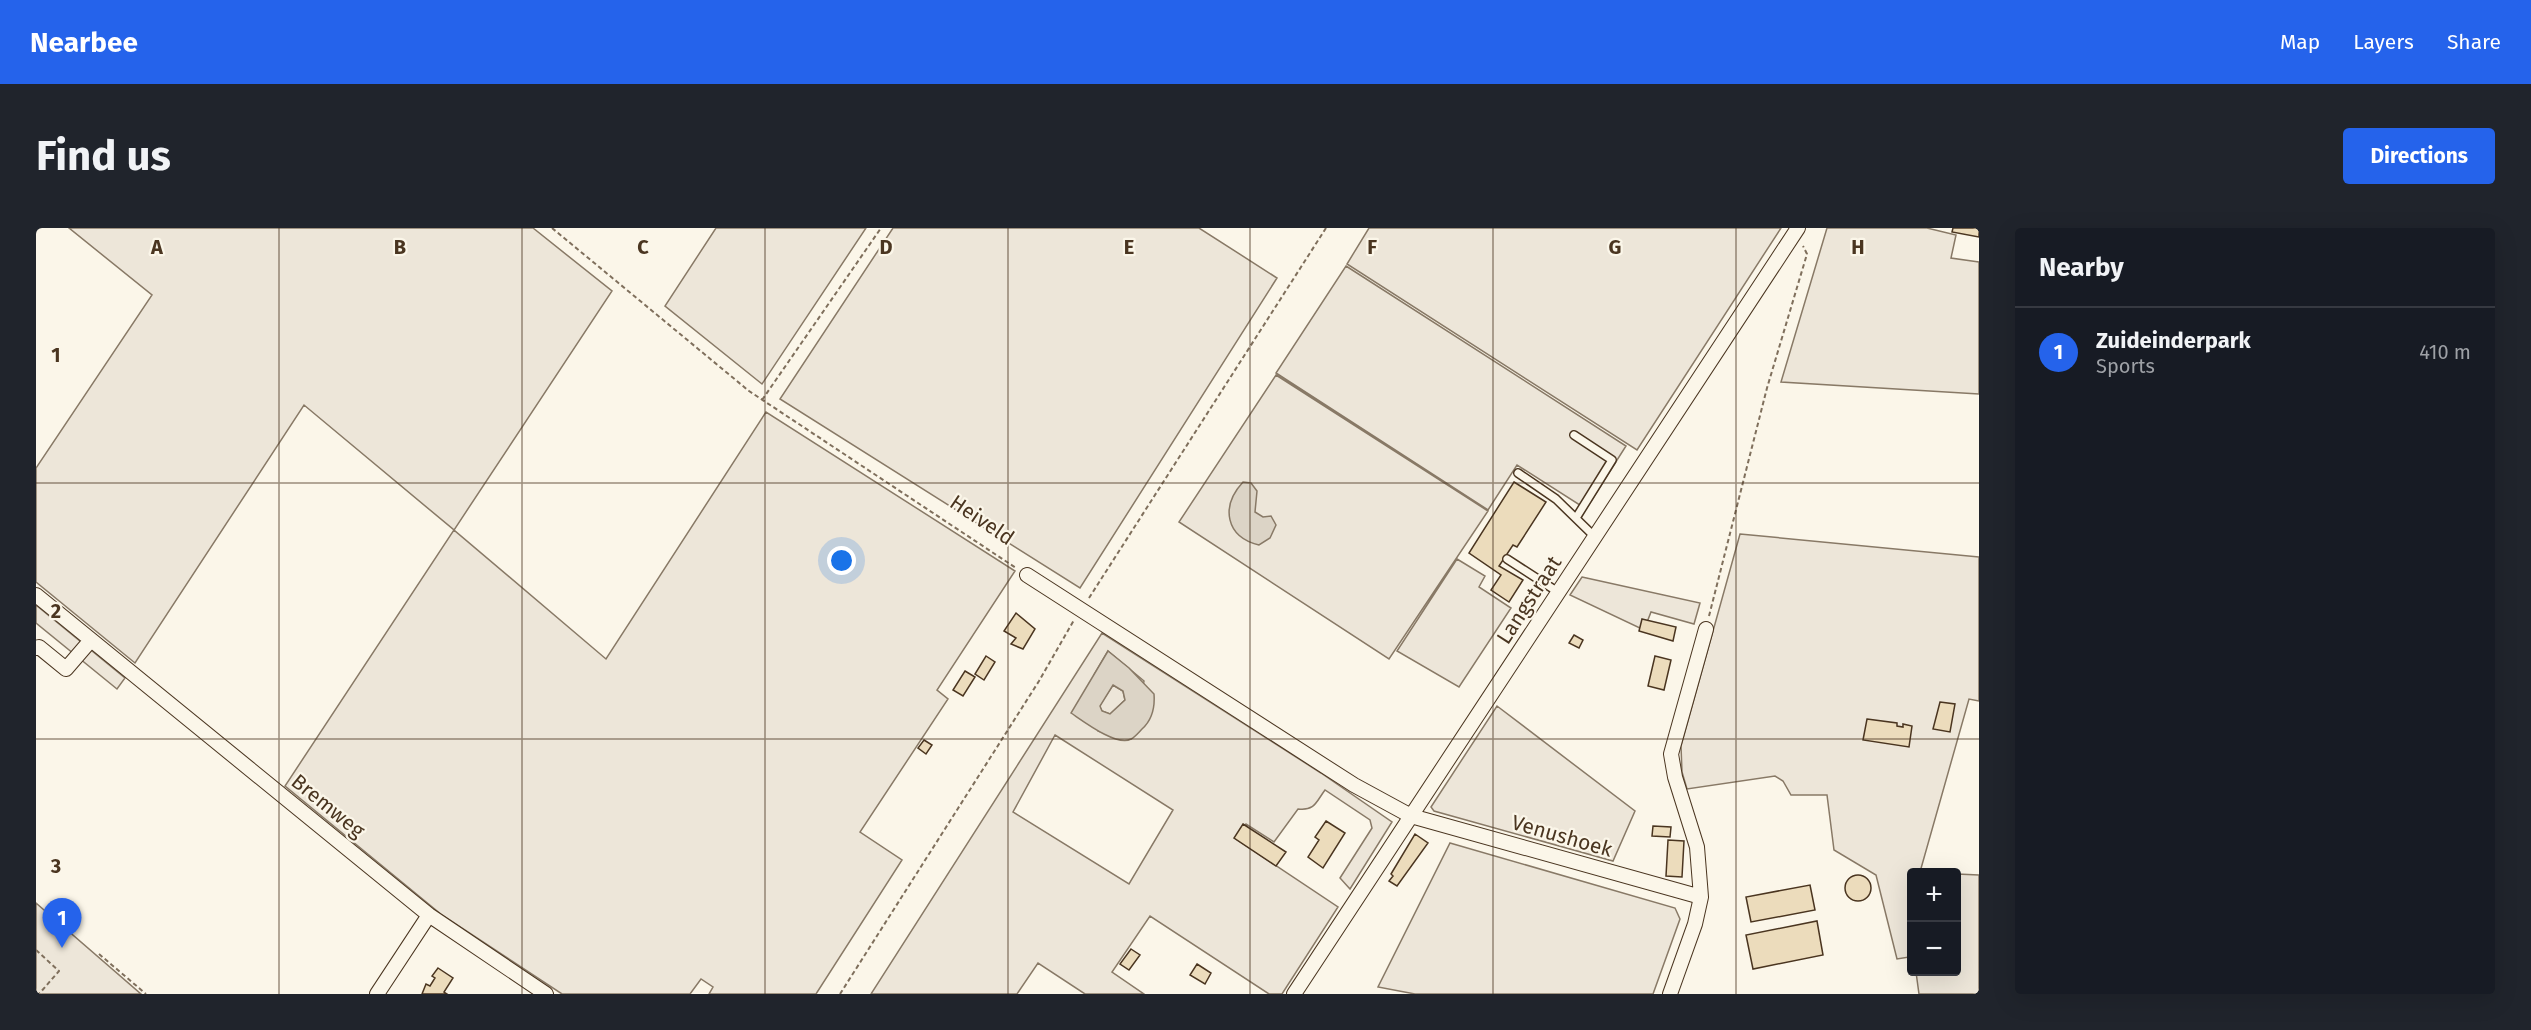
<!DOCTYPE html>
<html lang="en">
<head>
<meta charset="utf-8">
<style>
  body { margin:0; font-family:"Fira Sans",sans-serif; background:#20242c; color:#f1f3f6 }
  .controls { position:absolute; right:18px; bottom:18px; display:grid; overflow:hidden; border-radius:6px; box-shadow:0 6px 24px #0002 }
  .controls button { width:54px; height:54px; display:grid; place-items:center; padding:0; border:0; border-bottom:2px solid #363941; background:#171b24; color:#f1f3f6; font:30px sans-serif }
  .you { position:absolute; left:806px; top:333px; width:21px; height:21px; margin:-15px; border:4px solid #fff; border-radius:50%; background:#1a73e8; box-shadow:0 0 0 9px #1a73e833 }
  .badge { display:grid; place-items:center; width:39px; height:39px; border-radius:50%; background:#2563eb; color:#fff; font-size:20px; font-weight:700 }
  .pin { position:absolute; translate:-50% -50px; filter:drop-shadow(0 2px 3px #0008) }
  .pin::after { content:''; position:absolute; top:32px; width:21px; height:18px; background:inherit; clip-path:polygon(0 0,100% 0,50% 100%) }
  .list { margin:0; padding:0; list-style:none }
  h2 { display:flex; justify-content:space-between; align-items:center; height:78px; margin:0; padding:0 24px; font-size:26px }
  h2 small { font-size:20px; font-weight:400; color:#9ea1a6 }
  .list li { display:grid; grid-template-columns:39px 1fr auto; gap:18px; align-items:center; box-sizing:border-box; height:90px; padding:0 24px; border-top:2px solid #363941 }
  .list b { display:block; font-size:22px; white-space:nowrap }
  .list p { margin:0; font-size:20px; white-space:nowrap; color:#9ea1a6 }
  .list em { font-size:20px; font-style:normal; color:#9ea1a6 }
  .map { position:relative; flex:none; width:1943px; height:766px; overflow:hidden; border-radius:6px }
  header { display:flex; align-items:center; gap:36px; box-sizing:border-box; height:84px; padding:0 30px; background:#2563eb; color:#fff }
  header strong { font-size:28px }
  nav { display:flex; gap:33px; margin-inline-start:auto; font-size:21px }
  .intro { display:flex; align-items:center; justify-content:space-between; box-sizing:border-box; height:144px; padding:0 36px }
  h1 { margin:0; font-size:42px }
  .button { padding:15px 27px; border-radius:6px; background:#2563eb; color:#fff; font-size:21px; font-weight:700 }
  main { display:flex; gap:36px; padding:0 36px }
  aside { flex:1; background:#171b24; border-radius:6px; box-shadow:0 6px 24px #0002 }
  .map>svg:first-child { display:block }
  .green { fill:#ede6d9; stroke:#887966; stroke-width:1.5; fill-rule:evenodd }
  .water { fill:#dcd4c6; stroke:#887966; stroke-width:1.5; fill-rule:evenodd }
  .building { fill:#ecdcbc; stroke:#4a3520; stroke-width:1.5 }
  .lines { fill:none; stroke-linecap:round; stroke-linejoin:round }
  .lane-casing { stroke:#4a3520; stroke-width:10 }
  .street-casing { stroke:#4a3520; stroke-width:16 }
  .path { stroke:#7f6f5c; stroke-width:2; stroke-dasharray:4.5 3; stroke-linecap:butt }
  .lane { stroke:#fbf6e9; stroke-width:7 }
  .street { stroke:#fbf6e9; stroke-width:14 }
  .grid { fill:none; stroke:#4a3520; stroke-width:1.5; stroke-opacity:0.55 }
  .labels { text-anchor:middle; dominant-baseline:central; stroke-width:4.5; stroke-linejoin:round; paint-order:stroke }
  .street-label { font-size:21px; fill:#4a3520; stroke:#fbf6e9 }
  .grid-label { font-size:20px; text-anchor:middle; font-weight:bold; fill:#4a3520; stroke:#fbf6e9; stroke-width:4.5; stroke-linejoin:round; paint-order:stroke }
</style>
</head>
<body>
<header>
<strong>Nearbee</strong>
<nav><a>Map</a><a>Layers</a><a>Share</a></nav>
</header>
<div class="intro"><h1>Find us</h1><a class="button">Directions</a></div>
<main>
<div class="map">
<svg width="1943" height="766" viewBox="0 0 1943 766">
  <rect width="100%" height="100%" fill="#fbf6e9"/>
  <path class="green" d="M33,0H497L576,63L418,302L570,431L730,184L979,343L901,462L912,471L824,604L866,632L780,766H673L677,759L665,751L654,766H526L406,687L249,558L418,302L268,177L99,435L0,354V240L116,67Z
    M680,0H830L726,156L629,78Z
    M857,0H1163L1241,50L1044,360L744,171Z
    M1333,0H1745L1601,222L1311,36Z
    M1791,0H1891L1920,7L1915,30L1943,34V166L1745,154Z
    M1310,38L1590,218L1550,281L1481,237L1452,282L1240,145Z
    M1240,147L1452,283L1353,431L1143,294Z
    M1704,306L1943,329V473L1933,471L1884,644H1876L1875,732L1873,729L1861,731L1840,647L1798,622L1791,567H1755L1747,553L1739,548L1651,561L1646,544L1645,518Z
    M1421,331L1449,348L1443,359L1475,380L1423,459L1361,423Z
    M1546,349L1664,375L1658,396L1615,384L1608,402L1534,367Z
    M0,377L89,450L81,461L0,395Z
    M1066,405L1285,545L1356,594L1314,661L1304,650L1336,600L1334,592L1289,562C1280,574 1279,583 1262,581L1238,614L1210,596L1200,611L1302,679L1246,766H1233L1114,688L1076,744L1108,766H1049L1002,735L981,766H835ZM1072,423L1108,453L1095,511L1087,512L1062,503L1058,447ZM1019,507L1137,582L1093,656L977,584Z
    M1077,457L1087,463L1089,472L1074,486L1066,483L1063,478Z
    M1461,478L1599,583L1577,633L1398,583L1395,579Z
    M1414,615L1639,680L1644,691L1617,766H1379L1342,759Z
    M1921,646L1943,647V766H1883L1880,744H1920Z
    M0,675L105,766H0Z"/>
  <path class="water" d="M1207,254L1215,255L1221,263L1219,284L1227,289L1235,288L1240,297L1234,310L1223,317C1190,309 1184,279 1207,254Z
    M1072,423L1093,440L1118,466C1119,479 1116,492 1106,501C1103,504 1099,509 1095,511C1081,519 1047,493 1035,485ZM1077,457L1087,463L1089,472L1074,486L1066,483L1064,478Z"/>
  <path class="building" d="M1917,0H1943V9L1916,4Z
    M1478,254L1510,274L1481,319L1477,317L1463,338L1487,352L1473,374L1455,362L1465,347L1433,325Z
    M980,385L999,401L987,421L975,416L980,410L968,403Z
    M1606,391L1640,399L1637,413L1603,403Z
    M1538,407L1547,412L1543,420L1533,415Z
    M950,428L959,434L948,452L939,446Z
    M1619,428L1635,432L1628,462L1612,458Z
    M929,443L939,449L927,468L917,462Z
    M1904,474L1919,476L1914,504L1897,501Z
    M1831,491L1861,495V498L1867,499V496L1876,498L1873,519L1827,512Z
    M888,512L896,517L890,526L882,520Z
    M1290,593L1309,605L1287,640L1272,629L1283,612L1279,609Z
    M1207,596L1250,624L1240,638L1198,610Z
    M1617,598L1635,599L1634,609L1616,608Z
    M1379,606L1392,615L1361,658L1353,653L1357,648L1355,646Z
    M1632,612L1648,613L1646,649L1630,648Z
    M1809 660a13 13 0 1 1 26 0a13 13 0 1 1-26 0Z
    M1774,657L1779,682L1715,694L1710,669Z
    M1781,693L1787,727L1717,741L1710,707Z
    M1095,721L1104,727L1093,742L1084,736Z
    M1161,736L1175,745L1169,756L1154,747Z
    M402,740L417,750L408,764L411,766H386L390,756L394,758L399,750L396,748Z"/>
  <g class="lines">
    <g class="lane-casing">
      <path id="lane" d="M1538,207L1576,232L1540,290
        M1482,245L1520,271L1559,309
        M1471,331L1522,364"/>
    </g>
    <g class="street-casing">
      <path id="street" d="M991,347L1318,557L1375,588L1665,669
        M0,367L393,687L510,766
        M0,420L3,419L30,441L55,412
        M341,766L393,687
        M1258,766L1762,0
        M1634,766L1659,696L1665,669L1661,619L1639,549L1635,526L1670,401"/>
    </g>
    <path class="path" d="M516,0L713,163L980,340
      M726,172L845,0
      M1053,370L1290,0
      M1673,388L1731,160L1771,26L1767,18
      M0,722L23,743L3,766
      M63,726L110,766
      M804,766L1003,453L1038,392"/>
    <use href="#lane" class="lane"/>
    <use href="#street" class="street"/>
  </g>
  <path class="grid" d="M243,0V766M486,0V766M729,0V766M972,0V766M1214,0V766M1457,0V766M1700,0V766M0,255H1943M0,511H1943"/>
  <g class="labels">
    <g class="street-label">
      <text transform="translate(946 292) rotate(34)">Heiveld</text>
      <text transform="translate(1493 372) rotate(-57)">Langstraat</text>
      <text transform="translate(292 578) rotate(39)">Bremweg</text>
      <text transform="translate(1526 608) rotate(16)">Venushoek</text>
    </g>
  </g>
  <g class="grid-label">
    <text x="121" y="26">A</text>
    <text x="364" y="26">B</text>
    <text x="607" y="26">C</text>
    <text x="850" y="26">D</text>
    <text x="1093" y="26">E</text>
    <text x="1336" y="26">F</text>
    <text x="1579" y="26">G</text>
    <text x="1822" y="26">H</text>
    <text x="20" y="134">1</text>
    <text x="20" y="390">2</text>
    <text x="20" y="645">3</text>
  </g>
</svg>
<div class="controls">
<button>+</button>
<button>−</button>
</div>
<div class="you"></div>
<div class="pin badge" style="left:26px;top:720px">1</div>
</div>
<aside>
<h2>Nearby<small></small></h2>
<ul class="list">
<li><span class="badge">1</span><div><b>Zuideinderpark</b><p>Sports</p></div><em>410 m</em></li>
</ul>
</aside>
</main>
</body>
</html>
